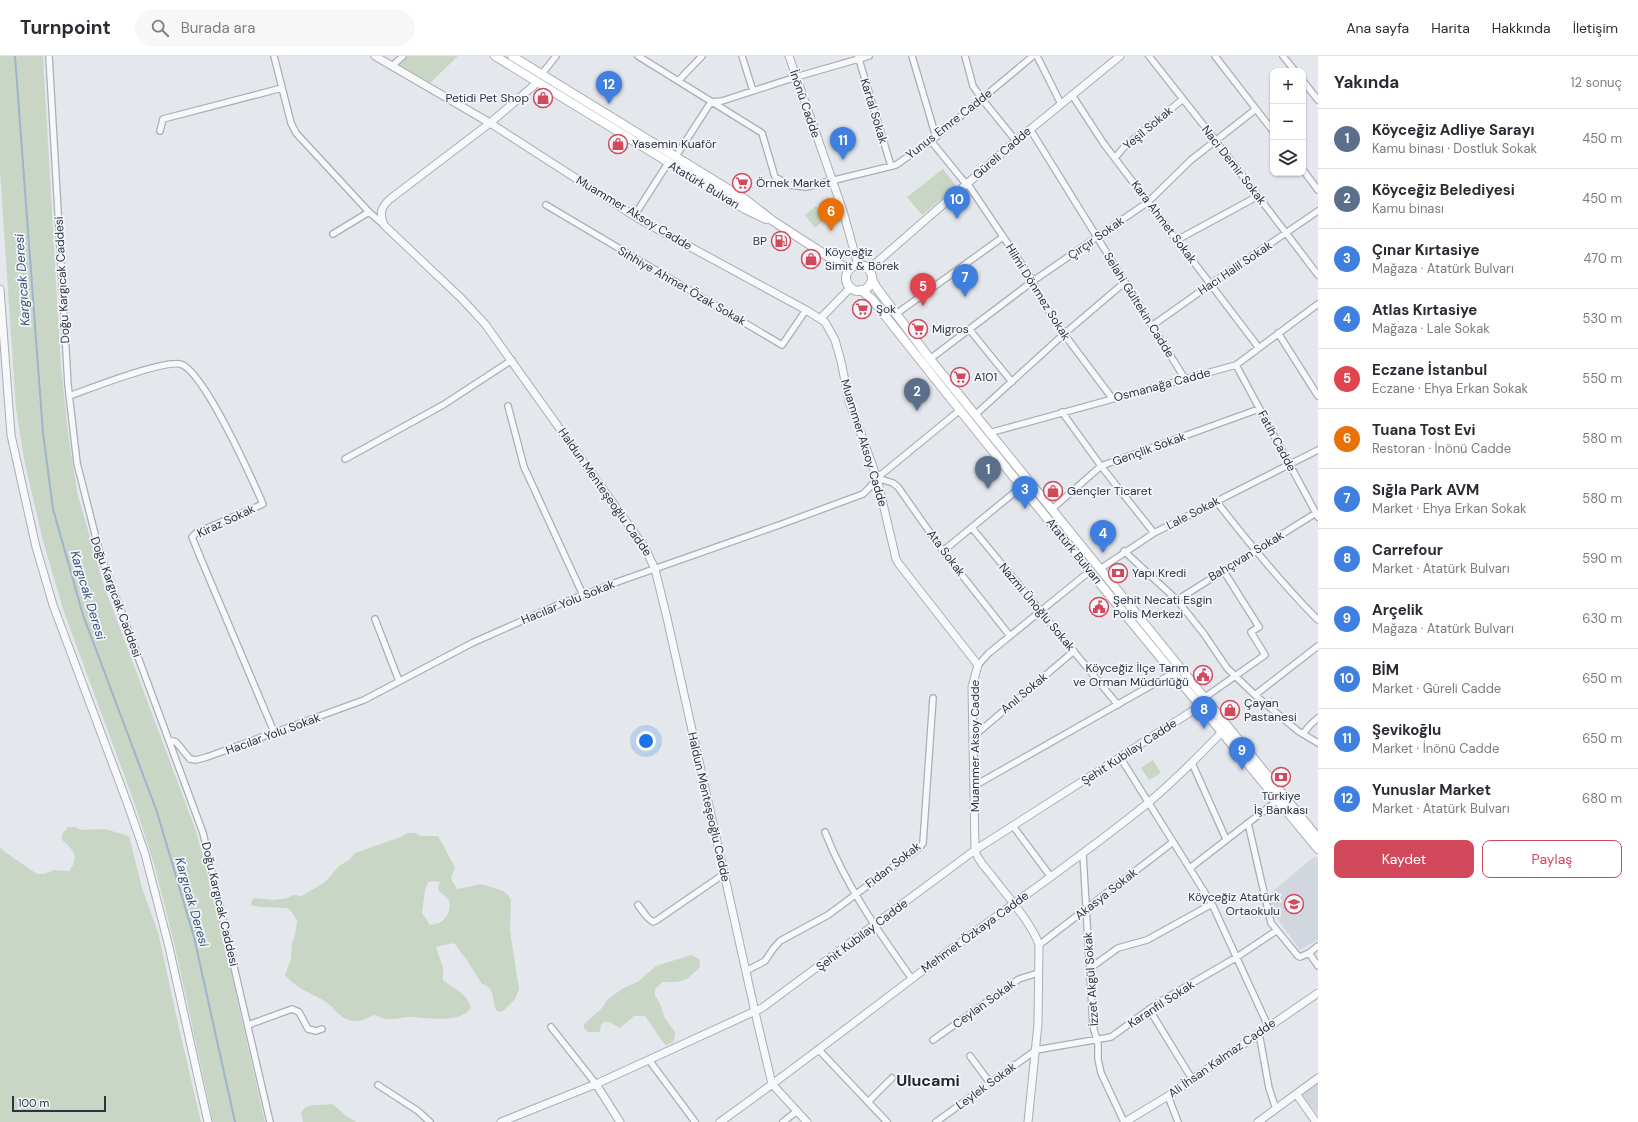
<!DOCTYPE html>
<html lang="tr">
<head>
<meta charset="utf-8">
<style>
  body { margin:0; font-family:"DM Sans",sans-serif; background:#f7f7f7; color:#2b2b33 }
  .controls { position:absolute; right:12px; top:12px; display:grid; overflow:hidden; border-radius:8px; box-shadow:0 1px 3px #0004 }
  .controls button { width:36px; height:36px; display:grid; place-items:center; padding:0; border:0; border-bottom:1px solid #e1e1e2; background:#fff; color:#2b2b33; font:20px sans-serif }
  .scale { position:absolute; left:12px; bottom:10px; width:94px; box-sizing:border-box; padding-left:4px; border:2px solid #2b3445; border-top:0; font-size:11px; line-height:14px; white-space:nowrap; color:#2b3445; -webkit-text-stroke:3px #f4f6f9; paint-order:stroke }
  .you { position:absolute; left:646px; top:685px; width:14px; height:14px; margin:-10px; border:3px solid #fff; border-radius:50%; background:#1a73e8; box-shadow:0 0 0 6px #1a73e833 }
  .badge { display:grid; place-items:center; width:26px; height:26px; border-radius:50%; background:#d1495b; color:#fff; font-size:13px; font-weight:700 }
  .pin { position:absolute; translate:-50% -33px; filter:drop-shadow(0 1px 2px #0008) }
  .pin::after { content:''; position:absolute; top:21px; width:14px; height:12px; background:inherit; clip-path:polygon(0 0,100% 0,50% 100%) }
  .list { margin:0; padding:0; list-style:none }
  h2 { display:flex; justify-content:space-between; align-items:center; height:52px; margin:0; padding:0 16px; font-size:17px }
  h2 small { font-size:13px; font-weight:400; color:#7c7c81 }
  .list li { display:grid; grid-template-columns:26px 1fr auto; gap:12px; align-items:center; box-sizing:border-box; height:60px; padding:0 16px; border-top:1px solid #e1e1e2 }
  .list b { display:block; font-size:15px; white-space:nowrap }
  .list p { margin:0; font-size:13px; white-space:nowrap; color:#7c7c81 }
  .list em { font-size:13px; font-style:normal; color:#7c7c81 }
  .actions { display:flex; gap:8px; padding:12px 16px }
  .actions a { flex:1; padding:9px 0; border:1px solid #d1495b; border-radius:8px; text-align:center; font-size:14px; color:#d1495b }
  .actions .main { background:#d1495b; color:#fff }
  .icon { flex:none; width:22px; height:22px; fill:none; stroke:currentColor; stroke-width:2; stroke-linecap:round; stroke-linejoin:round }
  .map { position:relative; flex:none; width:1318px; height:1066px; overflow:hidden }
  header { display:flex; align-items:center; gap:24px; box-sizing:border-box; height:56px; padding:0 20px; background:#fff; border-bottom:1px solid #e1e1e2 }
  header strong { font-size:19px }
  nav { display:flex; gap:22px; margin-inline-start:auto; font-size:14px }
  .search { width:280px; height:36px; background:#f7f7f7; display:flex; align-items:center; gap:10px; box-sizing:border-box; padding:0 14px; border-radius:22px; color:#7c7c81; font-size:15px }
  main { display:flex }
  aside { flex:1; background:#fff }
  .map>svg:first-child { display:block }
  .built { fill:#d2d6de }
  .green { fill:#c9d6c5; fill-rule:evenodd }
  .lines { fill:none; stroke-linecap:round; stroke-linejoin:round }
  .stream { stroke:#9fb4cc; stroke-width:2 }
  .minor-casing { stroke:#a9aeb7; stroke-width:8 }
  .tertiary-casing { stroke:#a9aeb7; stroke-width:9 }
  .secondary-casing { stroke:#a9aeb7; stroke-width:10 }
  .minor { stroke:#f7f8fa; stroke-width:5.5 }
  .tertiary { stroke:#f7f8fa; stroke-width:7 }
  .secondary { stroke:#fff; stroke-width:8 }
  .labels { text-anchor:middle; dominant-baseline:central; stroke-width:3.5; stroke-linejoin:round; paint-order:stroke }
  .poi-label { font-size:12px; fill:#2b3445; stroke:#f4f6f9; text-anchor:start }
  .street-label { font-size:12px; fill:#2b3445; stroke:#f4f6f9 }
  .water-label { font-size:13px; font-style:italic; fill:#34527a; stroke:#f4f6f9 }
  .district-label { font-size:16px; font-weight:bold; fill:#1d2536; stroke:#f4f6f9 }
</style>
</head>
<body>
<header>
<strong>Turnpoint</strong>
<div class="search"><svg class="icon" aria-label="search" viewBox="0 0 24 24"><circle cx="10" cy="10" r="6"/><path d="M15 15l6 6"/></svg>Burada ara</div>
<nav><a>Ana sayfa</a><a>Harita</a><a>Hakkında</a><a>İletişim</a></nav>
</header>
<main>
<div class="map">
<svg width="1318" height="1066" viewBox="0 0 1318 1066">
  <rect width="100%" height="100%" fill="#e4e7ec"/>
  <path class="built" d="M1315,800L1318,804V884L1300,894L1273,857L1267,840Z
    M1318,1026V1059L1302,1038Z"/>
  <path class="green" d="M0,0H43L61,311L69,385L78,440L103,527L196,775L213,837L265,1066H213L175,891L154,808L134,746L64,556L43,485L24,403L16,353L0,115Z
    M408,0H458L430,27L399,9Z
    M548,27L748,148L747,150L547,28Z
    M943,113L957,131L922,159L907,141Z
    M816,150L826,162L815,172L805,159Z
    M1153,704L1161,717L1149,724L1141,712Z
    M68,771H75L81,774L105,773L129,780L142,832L158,876L179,972L201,1066H0V791L2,794L37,818H44L55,814L69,815C80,801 74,794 62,784V778Z
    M408,777H415L420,780H438L455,811L451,822L457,833L482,828L503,835L508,839L511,844L510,874L519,933L515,943L502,956L497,955C491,944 496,932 482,928L466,903L454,887L436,891L443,912V924C454,933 467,937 471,952C458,969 426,961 408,961C400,962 393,964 385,963C381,962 378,960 374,959C367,962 362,966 354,965C340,964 336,953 326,946C312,937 296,933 285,919L291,903L292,887L295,880L297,865L292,856L287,852L260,851L251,849L252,844L254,842L274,844L287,842L294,839L301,840L307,837L325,826L339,810L349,804L355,797L398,782ZM433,825L440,826C439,829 437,832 439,835C441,838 445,839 447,842C453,850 448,862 439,867C437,868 433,868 430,869L422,857L425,834L428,826Z
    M691,899L699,903L700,907L699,912L687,923L677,926H663L658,930L655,934V939L661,950L664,961L675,976V981L673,986L666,989L663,986L645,960H634L620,972C613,969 609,963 601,968L600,975L598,976H588L584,972V968L601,953L608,943L622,933L639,925L656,910Z
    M331,1048L334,1049L345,1059L356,1066H303L301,1058C305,1046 320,1050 331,1048Z"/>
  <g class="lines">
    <path class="stream" d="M15,0L43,377L53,453L83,559L157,756L194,881L235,1066"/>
    <g class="minor-casing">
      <path id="minor" d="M49,0L68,329L77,407L100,498L203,777L270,1066
        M274,0L291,67L296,77L369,156L384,169
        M638,0L762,77L775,121L789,129L806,131L896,109L936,81L1033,0
        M742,0L753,35
        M858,0L891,110
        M912,0L936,81
        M965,0L973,30L982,43L1016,85
        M1037,0L1061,48
        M1149,0L1216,85L1318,219
        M1215,0L1273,75
        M1283,0L1295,15
        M392,10L403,0
        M541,19L556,0
        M679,24L702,0
        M1303,25L1318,44
        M1072,39L1104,88L1259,292
        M1030,73L1185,323
        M160,75L163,63L282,32
        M931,85L966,128
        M676,100L711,46L722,45L796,21L869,0
        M1115,102L1124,91L1183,43
        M1303,114L1318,134
        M967,127L1033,225L1036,235L1064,278L1112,342
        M546,149L782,289L806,254
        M634,160L668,107
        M333,178L369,156
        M1177,184L1258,140
        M896,258L1003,181
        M1153,269L1211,228L1318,155
        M969,273L1012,326
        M1278,277L1318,340
        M930,303L1033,225L1148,146L1191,104L1256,53
        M1236,309L1318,461
        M69,340C89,333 162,304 180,308C203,313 252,423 263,448L196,477L192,481L201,503L274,676
        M508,350L524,411L583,539
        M1062,356L1101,410L1154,477
        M975,359L1064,278L1125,226
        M989,377L1236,309L1318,248
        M345,403L443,349L512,304
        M877,422L893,427L898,431L943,495L1010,580
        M1216,445C1248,486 1281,527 1318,564
        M1052,453L1101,410L1259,353
        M972,472L1118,649
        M943,495L1021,431
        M1124,495L1177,544L1204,578L1227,612L1255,639L1298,675L1318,687
        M1100,513L1154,477L1318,394
        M1177,544L1316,457
        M375,563L399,625
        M978,609L989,597L1090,515
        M1255,639L1318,590
        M1204,642L1265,599L1251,576L1259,571L1223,514
        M1303,678L1310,669L1318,662
        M974,680L1074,595
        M169,684L176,686L190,703L196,704L207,701L364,644L472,587L560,548L620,525L782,468L863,438L870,431L877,422L960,354
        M1120,701L1212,848L1268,970
        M1192,707L1226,783
        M974,730L1173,617
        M1248,767L1271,867L1298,900L1300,901L1309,897L1318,910
        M1013,770L1051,821
        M825,776C846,830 878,875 912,923
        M1083,798L1093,970L1098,988V1003L1101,1017L1124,1066
        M1190,812L1278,744
        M638,849L647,861L653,866L657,864L724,818
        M1039,889L1173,786
        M1309,897L1318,890
        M1089,913L1118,892L1147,884L1212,848
        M746,915L765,905L773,893L780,885L828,859L921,790L923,787L933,642
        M1149,953L1192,1023
        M248,969L292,953L299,956L308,973L316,975L322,973
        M551,971L596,1028
        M1259,977L1269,1032L1276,1053
        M933,984L1019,923L1038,917
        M818,993L887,1066
        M970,1000L990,1027
        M649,1004L695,1066
        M378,1029L418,1055L430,1066
        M1168,1040L1178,1066
        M868,1046L892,1022
        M783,1066L797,1055
        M936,1066L1036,994L1111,981L1158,947L1237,901L1276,875"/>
    </g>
    <g class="tertiary-casing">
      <path id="tertiary" d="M375,0L490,67L639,163L806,254L825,266L835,284L841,305L849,345L877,422L896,503L899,508L978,609L972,631L975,794C977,804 986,812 992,820C1005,837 1033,869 1039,889L1038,968L1028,1066
        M789,0L843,155L858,209
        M538,26L490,67L390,143C381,151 379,157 384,169L461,242L485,268L645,492L655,513L667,562L755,956L772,1028L807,1066
        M869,213L1016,85L1120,0
        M0,233L11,379L36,491L53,549L128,749L145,798L169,891L208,1066
        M821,262L851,231
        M596,1028L620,1066
        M1297,1039L1316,1066
        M501,1066L596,1028L762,952L975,794L1200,650
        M720,1066C799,1010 875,950 953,892C1018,844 1085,798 1148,747C1174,725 1198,701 1222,676
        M1125,1066L1168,1040L1318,937
        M1258,1066L1318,1022"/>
    </g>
    <g class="secondary-casing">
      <path id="secondary" d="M495,0L745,153L766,163
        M512,0L746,144L773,165L849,214
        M846 222a13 13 0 1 1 26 0a13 13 0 1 1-26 0Z
        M872,223L876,231L930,303L1318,782
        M861,234L872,243C1018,429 1168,611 1318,793"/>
    </g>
    <use href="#minor" class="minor"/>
    <use href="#tertiary" class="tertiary"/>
    <use href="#secondary" class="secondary"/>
  </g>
  <defs>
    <g id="shop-ring" transform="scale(1)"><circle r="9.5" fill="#f4f6f9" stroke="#d1495b" stroke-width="1.5"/><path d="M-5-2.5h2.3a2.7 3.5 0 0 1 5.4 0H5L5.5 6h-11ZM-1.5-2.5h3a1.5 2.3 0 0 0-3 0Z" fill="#d1495b"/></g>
    <g id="supermarket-ring" transform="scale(1)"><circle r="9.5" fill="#f4f6f9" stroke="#d1495b" stroke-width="1.5"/><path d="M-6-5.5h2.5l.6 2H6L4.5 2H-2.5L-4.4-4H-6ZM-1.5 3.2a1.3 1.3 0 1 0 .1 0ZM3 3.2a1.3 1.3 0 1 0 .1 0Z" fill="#d1495b"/></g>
    <g id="fuel-ring" transform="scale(1)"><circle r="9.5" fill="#f4f6f9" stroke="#d1495b" stroke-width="1.5"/><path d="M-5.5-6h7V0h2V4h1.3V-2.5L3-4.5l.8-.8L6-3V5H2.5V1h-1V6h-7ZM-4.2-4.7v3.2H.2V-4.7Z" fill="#d1495b"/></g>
    <g id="bank-ring" transform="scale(1)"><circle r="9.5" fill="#f4f6f9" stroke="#d1495b" stroke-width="1.5"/><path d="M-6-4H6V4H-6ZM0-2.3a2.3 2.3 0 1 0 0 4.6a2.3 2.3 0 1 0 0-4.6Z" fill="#d1495b"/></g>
    <g id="civic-ring" transform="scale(1)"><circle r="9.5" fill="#f4f6f9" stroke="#d1495b" stroke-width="1.5"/><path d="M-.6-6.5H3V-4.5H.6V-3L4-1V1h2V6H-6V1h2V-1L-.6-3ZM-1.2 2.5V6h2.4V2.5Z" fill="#d1495b"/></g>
    <g id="school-ring" transform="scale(1)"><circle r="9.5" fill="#f4f6f9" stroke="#d1495b" stroke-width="1.5"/><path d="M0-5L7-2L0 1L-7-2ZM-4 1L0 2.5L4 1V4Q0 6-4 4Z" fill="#d1495b"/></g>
  </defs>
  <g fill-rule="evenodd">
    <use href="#shop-ring" x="543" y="42"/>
    <use href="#shop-ring" x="618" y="88"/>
    <use href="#supermarket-ring" x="742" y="127"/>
    <use href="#fuel-ring" x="781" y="185"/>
    <use href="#shop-ring" x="811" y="203"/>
    <use href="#supermarket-ring" x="862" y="253"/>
    <use href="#supermarket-ring" x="918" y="273"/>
    <use href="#supermarket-ring" x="960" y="321"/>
    <use href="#shop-ring" x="1053" y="435"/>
    <use href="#bank-ring" x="1118" y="517"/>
    <use href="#civic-ring" x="1099" y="551"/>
    <use href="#civic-ring" x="1203" y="619"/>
    <use href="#shop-ring" x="1230" y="654"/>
    <use href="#bank-ring" x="1281" y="721"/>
    <use href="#school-ring" x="1294" y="848"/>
  </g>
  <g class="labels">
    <g class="poi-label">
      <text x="529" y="42" text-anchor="end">Petidi Pet Shop</text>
      <text x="632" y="88">Yasemin Kuaför</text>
      <text x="756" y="127">Örnek Market</text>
      <text x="767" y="185" text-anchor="end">BP</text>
      <text x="825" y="196">Köyceğiz<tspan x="825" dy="14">Simit &amp; Börek</tspan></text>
      <text x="876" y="253">Şok</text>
      <text x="932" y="273">Migros</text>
      <text x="974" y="321">A101</text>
      <text x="1067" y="435">Gençler Ticaret</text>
      <text x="1132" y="517">Yapı Kredi</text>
      <text x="1113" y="544">Şehit Necati Esgin<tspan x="1113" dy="14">Polis Merkezi</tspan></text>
      <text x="1189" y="612" text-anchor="end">Köyceğiz İlçe Tarım<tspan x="1189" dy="14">ve Orman Müdürlüğü</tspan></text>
      <text x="1244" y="647">Çayan<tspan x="1244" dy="14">Pastanesi</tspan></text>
      <text x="1281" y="740" text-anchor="middle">Türkiye<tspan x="1281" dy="14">İş Bankası</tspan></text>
      <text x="1280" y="841" text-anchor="end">Köyceğiz Atatürk<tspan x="1280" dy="14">Ortaokulu</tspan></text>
    </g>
    <g class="street-label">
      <text transform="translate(805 48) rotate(71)">İnönü Cadde</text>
      <text transform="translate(874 55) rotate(73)">Kartal Sokak</text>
      <text transform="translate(949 68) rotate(-38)">Yunus Emre Cadde</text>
      <text transform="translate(1148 72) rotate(-40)">Yeşil Sokak</text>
      <text transform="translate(1002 97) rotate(-41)">Güreli Cadde</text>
      <text transform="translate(1234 109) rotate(52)">Naci Demir Sokak</text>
      <text transform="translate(704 129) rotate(31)">Atatürk Bulvarı</text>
      <text transform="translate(634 157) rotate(31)">Muammer Aksoy Cadde</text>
      <text transform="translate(1164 166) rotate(53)">Kara Ahmet Sokak</text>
      <text transform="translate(1096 182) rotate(-35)">Çırçır Sokak</text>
      <text transform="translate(1235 212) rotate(-34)">Hacı Halil Sokak</text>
      <text transform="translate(62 224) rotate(-93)">Doğu Kargıcak Caddesi</text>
      <text transform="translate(682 230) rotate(30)">Sıhhiye Ahmet Özak Sokak</text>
      <text transform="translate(1038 236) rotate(58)">Hilmi Dönmez Sokak</text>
      <text transform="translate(1139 249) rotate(58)">Selahi Gültekin Cadde</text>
      <text transform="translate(1162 329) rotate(-15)">Osmanağa Cadde</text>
      <text transform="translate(1277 385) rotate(62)">Fatih Cadde</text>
      <text transform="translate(864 387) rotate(73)">Muammer Aksoy Cadde</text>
      <text transform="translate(1149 393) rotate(-20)">Gençlik Sokak</text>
      <text transform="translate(605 436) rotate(55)">Haldun Menteşeoğlu Cadde</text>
      <text transform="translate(1193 457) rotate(-27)">Lale Sokak</text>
      <text transform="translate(226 465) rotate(-25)">Kiraz Sokak</text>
      <text transform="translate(1074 495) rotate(51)">Atatürk Bulvarı</text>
      <text transform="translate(946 497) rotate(53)">Ata Sokak</text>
      <text transform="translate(1246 500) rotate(-31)">Bahçıvan Sokak</text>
      <text transform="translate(116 541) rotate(70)">Doğu Kargıcak Caddesi</text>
      <text transform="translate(568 546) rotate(-22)">Hacılar Yolu Sokak</text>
      <text transform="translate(1037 551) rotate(50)">Nazmi Ünoğlu Sokak</text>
      <text transform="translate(1024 637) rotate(-40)">Anıl Sokak</text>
      <text transform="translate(273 678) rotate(-20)">Hacılar Yolu Sokak</text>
      <text transform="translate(975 690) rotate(-90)">Muammer Aksoy Cadde</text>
      <text transform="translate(1129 696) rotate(-33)">Şehit Kubilay Cadde</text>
      <text transform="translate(709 751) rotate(77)">Haldun Menteşeoğlu Cadde</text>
      <text transform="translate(893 809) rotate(-38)">Fidan Sokak</text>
      <text transform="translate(1106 838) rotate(-38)">Akasya Sokak</text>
      <text transform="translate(220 848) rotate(77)">Doğu Kargıcak Caddesi</text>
      <text transform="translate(975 876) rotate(-36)">Mehmet Özkaya Cadde</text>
      <text transform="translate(862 879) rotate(-37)">Şehit Kubilay Cadde</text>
      <text transform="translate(1091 923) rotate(-94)">İzzet Akgül Sokak</text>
      <text transform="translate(984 948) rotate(-36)">Ceylan Sokak</text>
      <text transform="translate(1161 948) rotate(-33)">Karanfil Sokak</text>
      <text transform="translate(1222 1002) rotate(-35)">Ali İhsan Kalmaz Cadde</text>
      <text transform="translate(986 1030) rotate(-36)">Leylek Sokak</text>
    </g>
    <g class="water-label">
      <text transform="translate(22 224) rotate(-94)">Kargıcak Deresi</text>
      <text transform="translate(88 539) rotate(73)">Kargıcak Deresi</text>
      <text transform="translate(192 846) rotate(74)">Kargıcak Deresi</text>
    </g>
    <g class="district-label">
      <text x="928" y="1024">Ulucami</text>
    </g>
  </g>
</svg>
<div class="controls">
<button>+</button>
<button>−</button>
<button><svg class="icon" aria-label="layers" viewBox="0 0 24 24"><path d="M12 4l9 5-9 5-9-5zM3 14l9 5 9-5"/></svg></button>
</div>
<div class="scale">100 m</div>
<div class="you"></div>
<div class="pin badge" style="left:988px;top:433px;background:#5c6f8a">1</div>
<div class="pin badge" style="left:917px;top:355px;background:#5c6f8a">2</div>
<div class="pin badge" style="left:1025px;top:453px;background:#3f7fe0">3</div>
<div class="pin badge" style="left:1103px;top:497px;background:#3f7fe0">4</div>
<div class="pin badge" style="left:923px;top:250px;background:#e0444e">5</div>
<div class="pin badge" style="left:831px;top:175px;background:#e8710a">6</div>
<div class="pin badge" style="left:965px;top:241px;background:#3f7fe0">7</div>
<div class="pin badge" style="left:1204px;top:673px;background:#3f7fe0">8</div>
<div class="pin badge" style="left:1242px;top:714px;background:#3f7fe0">9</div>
<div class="pin badge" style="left:957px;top:163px;background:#3f7fe0">10</div>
<div class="pin badge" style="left:843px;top:104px;background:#3f7fe0">11</div>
<div class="pin badge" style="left:609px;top:48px;background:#3f7fe0">12</div>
</div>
<aside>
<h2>Yakında<small>12 sonuç</small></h2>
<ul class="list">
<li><span class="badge" style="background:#5c6f8a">1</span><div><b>Köyceğiz Adliye Sarayı</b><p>Kamu binası · Dostluk Sokak</p></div><em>450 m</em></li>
<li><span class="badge" style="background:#5c6f8a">2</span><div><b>Köyceğiz Belediyesi</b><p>Kamu binası</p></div><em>450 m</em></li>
<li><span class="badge" style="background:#3f7fe0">3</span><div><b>Çınar Kırtasiye</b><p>Mağaza · Atatürk Bulvarı</p></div><em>470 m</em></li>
<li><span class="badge" style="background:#3f7fe0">4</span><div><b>Atlas Kırtasiye</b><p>Mağaza · Lale Sokak</p></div><em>530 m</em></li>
<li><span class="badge" style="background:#e0444e">5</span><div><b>Eczane İstanbul</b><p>Eczane · Ehya Erkan Sokak</p></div><em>550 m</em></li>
<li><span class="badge" style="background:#e8710a">6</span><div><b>Tuana Tost Evi</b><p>Restoran · İnönü Cadde</p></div><em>580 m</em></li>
<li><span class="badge" style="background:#3f7fe0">7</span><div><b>Sığla Park AVM</b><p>Market · Ehya Erkan Sokak</p></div><em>580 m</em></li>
<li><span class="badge" style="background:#3f7fe0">8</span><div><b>Carrefour</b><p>Market · Atatürk Bulvarı</p></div><em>590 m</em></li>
<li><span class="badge" style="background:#3f7fe0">9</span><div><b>Arçelik</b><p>Mağaza · Atatürk Bulvarı</p></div><em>630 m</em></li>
<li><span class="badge" style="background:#3f7fe0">10</span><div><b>BİM</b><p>Market · Güreli Cadde</p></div><em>650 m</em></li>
<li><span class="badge" style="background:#3f7fe0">11</span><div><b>Şevikoğlu</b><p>Market · İnönü Cadde</p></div><em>650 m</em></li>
<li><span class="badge" style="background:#3f7fe0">12</span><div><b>Yunuslar Market</b><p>Market · Atatürk Bulvarı</p></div><em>680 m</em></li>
</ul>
<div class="actions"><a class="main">Kaydet</a><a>Paylaş</a></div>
</aside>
</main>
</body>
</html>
